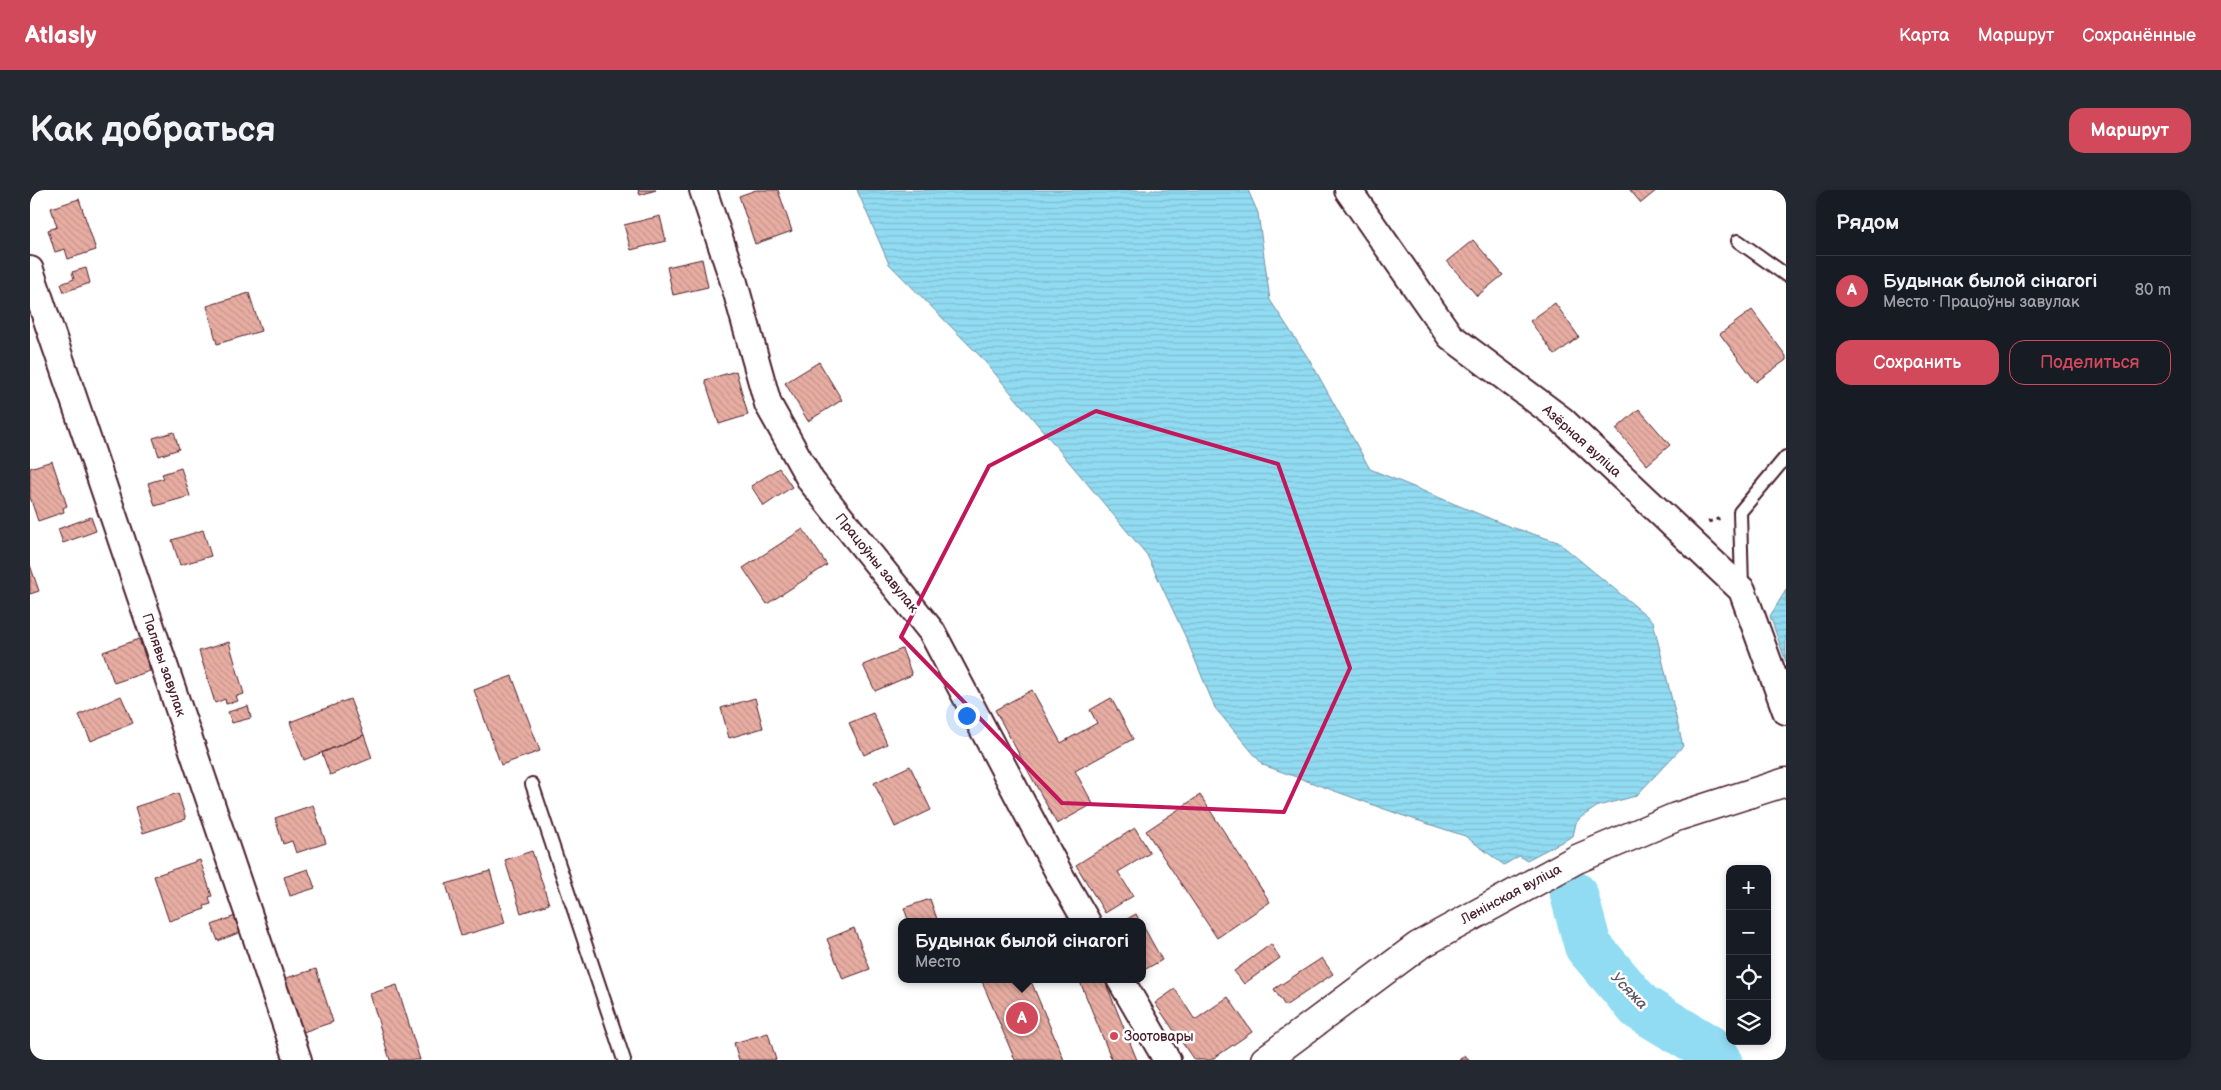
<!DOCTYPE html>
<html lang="ru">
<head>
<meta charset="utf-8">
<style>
  body { margin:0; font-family:"Balsamiq Sans",sans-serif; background:#242831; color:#f1f3f6 }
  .controls { position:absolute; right:15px; bottom:15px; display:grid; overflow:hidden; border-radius:10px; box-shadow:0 2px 8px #0003 }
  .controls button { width:45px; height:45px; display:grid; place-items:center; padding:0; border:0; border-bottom:1px solid #363941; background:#171b24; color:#f1f3f6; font:25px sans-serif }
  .you { position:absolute; left:936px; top:525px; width:18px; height:18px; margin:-12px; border:4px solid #fff; border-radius:50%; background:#1a73e8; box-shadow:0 0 0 8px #1a73e833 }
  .badge { display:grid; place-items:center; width:32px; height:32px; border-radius:50%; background:#d1495b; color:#fff; font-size:16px; font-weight:700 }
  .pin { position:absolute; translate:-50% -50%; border:2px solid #fff; box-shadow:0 1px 5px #0006 }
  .popup { position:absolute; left:868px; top:728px; width:248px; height:65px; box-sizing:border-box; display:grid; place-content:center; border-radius:10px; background:#171b24; filter:drop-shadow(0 1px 4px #0005); font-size:16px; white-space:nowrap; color:#9ea1a6 }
  .popup b { font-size:19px; color:#f1f3f6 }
  .popup::after { content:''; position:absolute; left:50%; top:100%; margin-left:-10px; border:10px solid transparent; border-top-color:#171b24 }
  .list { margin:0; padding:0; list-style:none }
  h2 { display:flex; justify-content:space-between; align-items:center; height:65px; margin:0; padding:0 20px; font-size:21px }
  h2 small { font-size:16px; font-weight:400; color:#9ea1a6 }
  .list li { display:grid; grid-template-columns:32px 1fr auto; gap:15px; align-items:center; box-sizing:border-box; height:70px; padding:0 20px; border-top:1px solid #363941 }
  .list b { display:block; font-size:19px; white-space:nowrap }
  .list p { margin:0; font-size:16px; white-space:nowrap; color:#9ea1a6 }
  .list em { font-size:16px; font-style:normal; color:#9ea1a6 }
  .actions { display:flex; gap:10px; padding:15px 20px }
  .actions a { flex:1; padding:11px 0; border:1px solid #d1495b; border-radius:15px; text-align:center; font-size:18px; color:#d1495b }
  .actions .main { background:#d1495b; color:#fff }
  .icon { flex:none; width:28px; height:28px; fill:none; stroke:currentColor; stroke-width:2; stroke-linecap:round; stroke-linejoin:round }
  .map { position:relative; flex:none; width:1756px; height:870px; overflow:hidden; border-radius:15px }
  header { display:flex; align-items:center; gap:30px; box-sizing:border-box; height:70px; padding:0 25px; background:#d1495b; color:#fff }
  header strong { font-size:24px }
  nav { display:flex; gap:28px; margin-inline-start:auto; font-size:18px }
  .intro { display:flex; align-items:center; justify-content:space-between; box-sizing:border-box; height:120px; padding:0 30px }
  h1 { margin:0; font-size:35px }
  .button { padding:12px 22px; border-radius:15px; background:#d1495b; color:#fff; font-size:18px; font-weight:700 }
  main { display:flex; gap:30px; padding:0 30px }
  aside { flex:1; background:#171b24; border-radius:15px; box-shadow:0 2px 8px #0003 }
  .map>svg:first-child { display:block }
  .water { fill:url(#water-rules); stroke:#7590a2 }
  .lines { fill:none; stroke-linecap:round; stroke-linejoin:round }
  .river { stroke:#91dcf2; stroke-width:48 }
  .building { fill:url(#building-back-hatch); stroke:#4a1f2b }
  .service-casing { stroke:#4a1f2b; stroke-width:16 }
  .minor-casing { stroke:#4a1f2b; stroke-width:30 }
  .tertiary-casing { stroke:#4a1f2b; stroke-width:31 }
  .path { stroke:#4a1f2b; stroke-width:3; stroke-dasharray:4 4; stroke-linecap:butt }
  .service { stroke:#fff; stroke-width:12 }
  .minor { stroke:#fff; stroke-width:26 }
  .tertiary { stroke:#fff; stroke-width:28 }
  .marked { fill:none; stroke:#c2185b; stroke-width:4; stroke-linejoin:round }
  .poi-dot { fill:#d1495b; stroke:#fff; stroke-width:2 }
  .labels { text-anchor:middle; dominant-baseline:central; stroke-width:5; stroke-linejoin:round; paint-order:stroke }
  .street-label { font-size:14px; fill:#4a1f2b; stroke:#fff }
  .poi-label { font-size:14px; fill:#4a1f2b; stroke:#fff; text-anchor:start }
  .water-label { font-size:15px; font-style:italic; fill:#5f5867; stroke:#fff }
</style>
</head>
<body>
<header>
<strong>Atlasly</strong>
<nav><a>Карта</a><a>Маршрут</a><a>Сохранённые</a></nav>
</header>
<div class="intro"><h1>Как добраться</h1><a class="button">Маршрут</a></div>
<main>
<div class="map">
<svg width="1756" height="870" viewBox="0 0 1756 870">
  <defs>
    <pattern id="water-rules" width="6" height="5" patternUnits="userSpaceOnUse" patternTransform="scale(1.25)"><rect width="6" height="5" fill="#91dcf2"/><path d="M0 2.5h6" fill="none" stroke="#7fbcd0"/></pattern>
    <pattern id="building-back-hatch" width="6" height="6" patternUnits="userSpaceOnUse" patternTransform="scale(1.25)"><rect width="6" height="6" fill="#e7ada2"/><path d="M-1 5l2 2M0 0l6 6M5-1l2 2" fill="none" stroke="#c8948c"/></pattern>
  </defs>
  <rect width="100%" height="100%" fill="#fff"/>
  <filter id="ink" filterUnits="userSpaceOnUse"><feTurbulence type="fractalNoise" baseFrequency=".02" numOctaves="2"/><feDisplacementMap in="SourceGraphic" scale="10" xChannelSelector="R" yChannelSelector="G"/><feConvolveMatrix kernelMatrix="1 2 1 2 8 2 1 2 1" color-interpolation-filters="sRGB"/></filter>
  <g filter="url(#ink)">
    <path class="water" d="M827,0H1218L1228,23L1240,110L1282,174L1340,279L1478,336L1528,352L1623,431L1653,556L1606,606L1568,616L1550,628L1546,633L1543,646L1497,670L1489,666L1474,675L1435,646L1371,625L1233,575L1185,518L1156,448L1117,365L951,167L859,74Z
      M1756,400V472L1740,426Z"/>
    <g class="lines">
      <path class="river" d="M1544,705L1558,756L1610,817L1681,860L1688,870"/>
    </g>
    <path class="building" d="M608,0H626L610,5Z
      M726,0H748L762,41L725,54L709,6Z
      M1600,0H1627L1611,13Z
      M49,9L66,60L38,69L35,59L25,62L18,40L27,37L21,18Z
      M630,26L636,51L601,60L594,35Z
      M1443,50L1473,85L1447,106L1417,71Z
      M672,69L678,97L643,105L637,77Z
      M56,78L60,93L34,102L31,94L44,89L42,82Z
      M219,103L231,141L187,154L177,116Z
      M1525,113L1549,147L1525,165L1500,131Z
      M1722,120L1756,166V170L1726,192L1690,144Z
      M789,172L812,210L778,231L755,193Z
      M706,181L718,225L689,234L675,190Z
      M1609,219L1640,255L1617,275L1586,239Z
      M144,242L149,259L129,266L123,248Z
      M22,271L37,316L33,318L34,322L8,331L0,307V278Z
      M151,278L160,306L125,316L118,293L134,288L132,284Z
      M749,278L762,297L734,316L721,296Z
      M61,327L66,341L33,353L28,339Z
      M773,339L797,375L737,414L713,378Z
      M173,340L181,366L150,375L142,350Z
      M0,375L9,401L0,404Z
      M109,449L120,481L84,493L73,462Z
      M199,452L214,504L206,506L208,511L196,514L195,509L185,513L169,461Z
      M872,459L882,485L845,501L833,475Z
      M482,486L510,561L471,575L444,500Z
      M1002,500L1031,553L1067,533L1060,520L1081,508L1103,549L1045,581L1063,614L1027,634L965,520Z
      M91,506L103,533L61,551L49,525Z
      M725,508L733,538L699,548L691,518Z
      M320,509L334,545L274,570L260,532Z
      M218,516L221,528L202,533L198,522Z
      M843,523L857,554L834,565L819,533Z
      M334,545L342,568L300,585L292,563Z
      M880,576L901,620L865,637L844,593Z
      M148,603L156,629L113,643L105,617Z
      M1170,605L1240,712L1187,748L1116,641Z
      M283,615L296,653L266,663L262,651L253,654L245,628Z
      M1105,638L1120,663L1088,682L1103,706L1075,723L1046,675Z
      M502,661L519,714L491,723L475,670Z
      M170,670L182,706L179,707L181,714L174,716L175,719L139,731L124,686Z
      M278,679L285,698L260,706L254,687Z
      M460,681L475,733L431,746L416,694Z
      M900,709L908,732H879L874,718Z
      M1106,724L1110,732H1092Z
      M205,726L211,742L188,751L182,735Z
      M1112,734L1132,770L1112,781Z
      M824,738L840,779L813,789L797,749Z
      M1241,754L1250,768L1214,794L1204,781Z
      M1292,768L1303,784L1255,816L1244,799Z
      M286,779L303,832L270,843L253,789Z
      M951,789H1000L1034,870H985Z
      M1049,789H1074L1107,870H1082Z
      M367,795L390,870H360L340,804Z
      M1145,799L1165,830L1198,807L1222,842L1181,870H1164L1125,813Z
      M738,843L746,870H709L704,853Z
      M1435,865L1439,870H1429Z"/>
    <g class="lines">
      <g class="service-casing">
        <path id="service" d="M1708,51L1756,85
          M1712,398L1710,322L1756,267
          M502,594L594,870"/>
      </g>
      <g class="minor-casing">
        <path id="minor" d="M673,0L703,89L738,214L781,291L902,442L1031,687L1057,732
          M1318,0L1420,146L1532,230L1712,400L1756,521
          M0,80L268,870
          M1090,789L1137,870"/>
      </g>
      <g class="tertiary-casing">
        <path id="tertiary" d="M1235,870L1388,756L1547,669L1646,627L1756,592"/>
      </g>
      <path class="path" d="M1678,332L1691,328"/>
      <use href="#service" class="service"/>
      <use href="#minor" class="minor"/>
      <use href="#tertiary" class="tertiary"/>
    </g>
  </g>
  <path class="marked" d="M1066,221L1248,274L1320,478L1254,622L1032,613L871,447L959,276Z"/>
  <circle class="poi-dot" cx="1084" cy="846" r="5"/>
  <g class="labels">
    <g class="street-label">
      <text transform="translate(1552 251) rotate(42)">Азёрная вуліца</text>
      <text transform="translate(847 373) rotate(51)">Працоўны завулак</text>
      <text transform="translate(134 475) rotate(71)">Палявы завулак</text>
      <text transform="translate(1481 704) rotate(-28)">Ленінская вуліца</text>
    </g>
    <g class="poi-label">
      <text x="1094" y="846">Зоотовары</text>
    </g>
    <g class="water-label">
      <text transform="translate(1599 801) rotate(46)">Усяжа</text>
    </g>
  </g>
</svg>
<div class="controls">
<button>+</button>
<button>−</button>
<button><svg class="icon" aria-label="locate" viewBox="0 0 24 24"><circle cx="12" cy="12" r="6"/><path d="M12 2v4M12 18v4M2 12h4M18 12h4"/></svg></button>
<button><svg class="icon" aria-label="layers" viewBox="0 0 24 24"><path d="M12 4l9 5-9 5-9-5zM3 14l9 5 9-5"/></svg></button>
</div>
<div class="you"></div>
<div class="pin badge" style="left:992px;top:828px">A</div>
<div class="popup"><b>Будынак былой сінагогі</b>Место</div>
</div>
<aside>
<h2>Рядом<small></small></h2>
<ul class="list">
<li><span class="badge">A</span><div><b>Будынак былой сінагогі</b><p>Место · Працоўны завулак</p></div><em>80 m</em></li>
</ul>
<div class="actions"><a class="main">Сохранить</a><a>Поделиться</a></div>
</aside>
</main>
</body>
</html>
